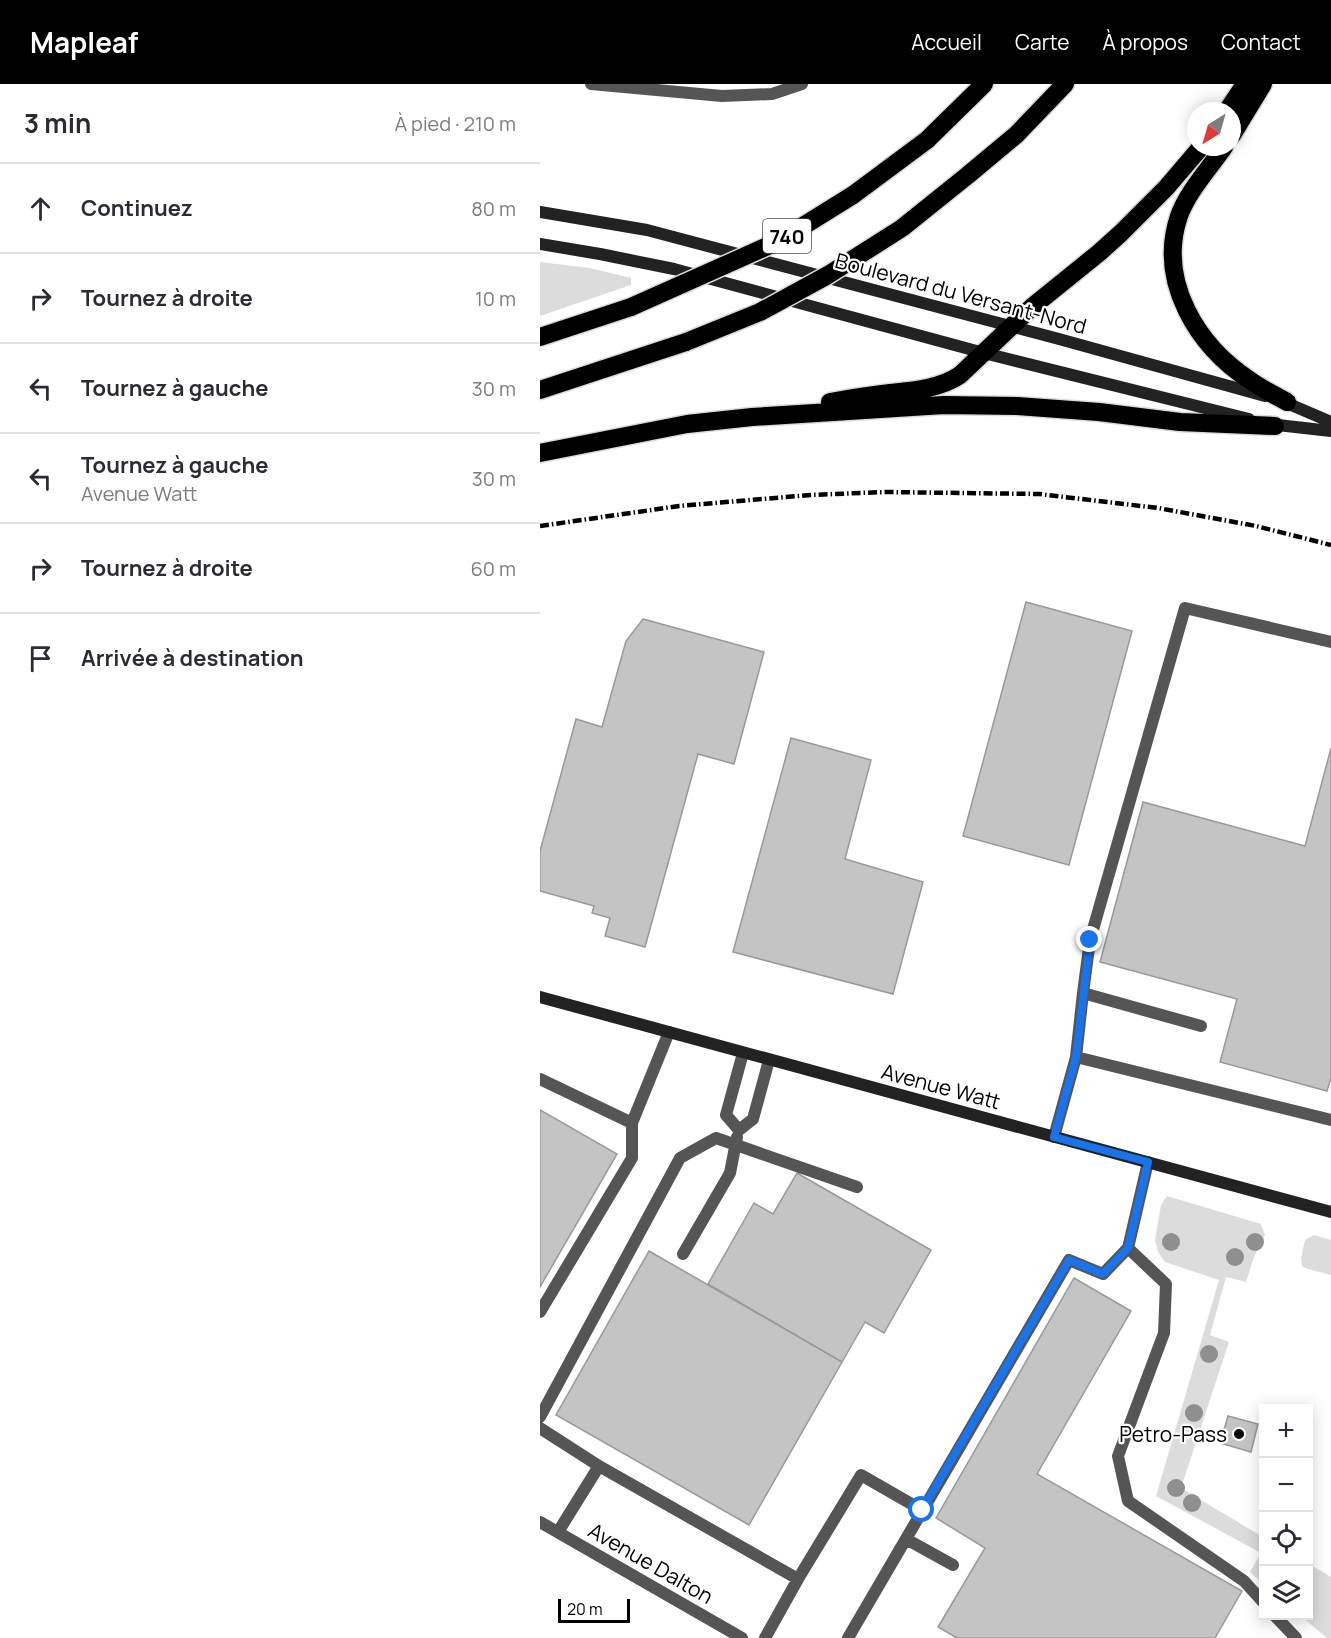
<!DOCTYPE html>
<html lang="fr">
<head>
<meta charset="utf-8">
<style>
  body { margin:0; font-family:Manrope,sans-serif; background:#f2f2f3; color:#2b2b33 }
  .controls { position:absolute; right:18px; bottom:18px; display:grid; overflow:hidden; border-radius:0px; box-shadow:0 3px 15px #0003 }
  .controls button { width:54px; height:54px; display:grid; place-items:center; padding:0; border:0; border-bottom:2px solid #e1e1e2; background:#fff; color:#2b2b33; font:30px sans-serif }
  .compass { position:absolute; left:647px; top:18px; width:54px; height:54px; border-radius:50%; background:#fff; box-shadow:0 3px 15px #0003; rotate:217deg }
  .scale { position:absolute; left:18px; bottom:15px; width:72px; box-sizing:border-box; padding-left:6px; border:3px solid #000; border-top:0; font-size:16px; line-height:21px; white-space:nowrap; color:#000; -webkit-text-stroke:4px #fff; paint-order:stroke }
  .stop { position:absolute; width:18px; height:18px; margin:-14px; border:4px solid #1a73e8; border-radius:50%; background:#fff }
  .stop.end { background:#1a73e8; border-color:#fff; box-shadow:0 2px 6px #0008 }
  .list { margin:0; padding:0; list-style:none }
  h2 { display:flex; justify-content:space-between; align-items:center; height:78px; margin:0; padding:0 24px; font-size:26px }
  h2 small { font-size:20px; font-weight:400; color:#7c7c81 }
  .list li { display:grid; grid-template-columns:39px 1fr auto; gap:18px; align-items:center; box-sizing:border-box; height:90px; padding:0 24px; border-top:2px solid #e1e1e2 }
  .list b { display:block; font-size:22px; white-space:nowrap }
  .list p { margin:0; font-size:20px; white-space:nowrap; color:#7c7c81 }
  .list em { font-size:20px; font-style:normal; color:#7c7c81 }
  .icon { flex:none; width:33px; height:33px; fill:none; stroke:currentColor; stroke-width:2; stroke-linecap:round; stroke-linejoin:round }
  .map { position:relative; flex:none; width:791px; height:1554px; overflow:hidden }
  header { display:flex; align-items:center; gap:36px; box-sizing:border-box; height:84px; padding:0 30px; background:#000; color:#fff }
  header strong { font-size:28px }
  nav { display:flex; gap:33px; margin-inline-start:auto; font-size:21px }
  main { display:flex }
  aside { flex:1; background:#fff }
  .map>svg:first-child { display:block }
  .green { fill:#dcdcdc }
  .building { fill:#c4c4c4; stroke:#999; stroke-width:1.5 }
  .lines { fill:none; stroke-linecap:round; stroke-linejoin:round }
  .highway-casing { stroke:#dbdbdb; stroke-width:21 }
  .lane { stroke:#555; stroke-width:12 }
  .street { stroke:#555; stroke-width:12 }
  .secondary { stroke:#222; stroke-width:12 }
  .highway { stroke:#000; stroke-width:18 }
  .rail { stroke:#000; stroke-width:4.5; stroke-dasharray:9 3 1.5 3; stroke-linecap:butt }
  .highway-bridge-casing { stroke:#dbdbdb; stroke-width:21; stroke-linecap:butt }
  .highway-bridge { stroke:#000; stroke-width:18 }
  .tree { fill:#8f8f8f }
  .route { stroke:#1a73e8; stroke-width:8 }
  .poi-dot { fill:#000; stroke:#fff; stroke-width:2 }
  .labels { text-anchor:middle; dominant-baseline:central; stroke-width:4.5; stroke-linejoin:round; paint-order:stroke }
  .shield { fill:#fff; stroke:#4c4c4c; stroke-width:1.5 }
  .shield-label { font-size:20px; font-weight:bold; fill:#000 }
  .street-label { font-size:21px; fill:#000; stroke:#fff }
  .poi-label { font-size:21px; fill:#000; stroke:#fff; text-anchor:end }
</style>
</head>
<body>
<header>
<strong>Mapleaf</strong>
<nav><a>Accueil</a><a>Carte</a><a>À propos</a><a>Contact</a></nav>
</header>
<main>
<aside>
<h2>3 min<small>À pied · 210 m</small></h2>
<ul class="list">
<li><svg class="icon" aria-label="ahead" viewBox="0 0 24 24"><path d="M12 20V5M6 11l6-6 6 6"/></svg><div><b>Continuez</b></div><em>80 m</em></li>
<li><svg class="icon" aria-label="right" viewBox="0 0 24 24"><path d="M7 20v-9h11M14 6l5 5-5 5"/></svg><div><b>Tournez à droite</b></div><em>10 m</em></li>
<li><svg class="icon" aria-label="left" viewBox="0 0 24 24"><path d="M17 20v-9H6M10 6l-5 5 5 5"/></svg><div><b>Tournez à gauche</b></div><em>30 m</em></li>
<li><svg class="icon" aria-label="left" viewBox="0 0 24 24"><path d="M17 20v-9H6M10 6l-5 5 5 5"/></svg><div><b>Tournez à gauche</b><p>Avenue Watt</p></div><em>30 m</em></li>
<li><svg class="icon" aria-label="right" viewBox="0 0 24 24"><path d="M7 20v-9h11M14 6l5 5-5 5"/></svg><div><b>Tournez à droite</b></div><em>60 m</em></li>
<li><svg class="icon" aria-label="arrive" viewBox="0 0 24 24"><path d="M6 21V4h12l-3 4 3 4H6"/></svg><div><b>Arrivée à destination</b></div></li>
</ul>
</aside>
<div class="map">
<svg width="791" height="1554" viewBox="0 0 791 1554">
  <rect width="100%" height="100%" fill="#fff"/>
  <path class="green" d="M0,178L50,184L91,194V201L0,232Z
    M627,1112L721,1140L725,1151L714,1173L706,1198L686,1193L670,1251L689,1258L641,1404L723,1453V1500L710,1488L721,1469L616,1412L679,1196L625,1178L618,1168L615,1156L621,1121Z
    M774,1151L791,1156V1191L768,1185L762,1182L761,1174L765,1156Z
    M769,1480L791,1493V1554H787L761,1532H768Z"/>
  <path class="building" d="M486,518L592,547L529,781L423,752Z
    M103,535L224,568L194,680L158,670L105,863L65,852L70,834L52,829L54,822L0,807V767L36,635L62,643L86,557Z
    M251,654L331,676L305,775L383,798L353,910L193,868Z
    M791,664V994L787,1007L680,978L697,915L560,878L603,718L765,762Z
    M0,1026L77,1070L0,1203Z
    M257,1089L391,1166L344,1249L325,1238L302,1278L168,1200L214,1119L233,1130Z
    M109,1167L302,1278L209,1441L16,1331Z
    M534,1194L591,1227L497,1390L702,1507L675,1554H417L398,1543L445,1464L396,1434Z
    M688,1332L718,1340L711,1368L680,1359Z"/>
  <g class="lines">
    <g class="highway-casing">
      <path id="highway" d="M687,27L705,0
        M692,51L723,0
        M387,56L444,0
        M684,63C669,85 648,107 639,132C617,197 657,262 711,297C722,305 735,311 747,318
        M428,91L476,51L525,0
        M0,253L91,223
        M0,306L146,258
        M290,318C307,315 325,312 342,310C368,307 398,306 420,291L492,223L560,168L581,149L626,104L661,63
        M0,369L147,340L212,333L404,321L477,322L559,328L640,338L735,342"/>
    </g>
    <path class="lane" d="M543,909L550,856L645,524L791,558
      M203,969L186,1031L199,1046L213,1035L229,976
      M536,973L543,909L661,942
      M0,995L92,1039L129,948
      M514,1053L536,973L791,1036
      M608,1078L588,1164L626,1200L624,1249L578,1372L588,1417L704,1497L724,1519
      M143,1170L190,1089L197,1053
      M0,1228L92,1074V1039
      M0,1333L140,1074L176,1054L317,1103
      M0,1344L59,1382
      M18,1448L59,1382L258,1495
      M366,1455L413,1481
      M735,1532L756,1554
      M225,1554L258,1495L321,1391L382,1426
      M308,1554L529,1176L563,1190L588,1164"/>
    <path class="street" d="M51,0L182,12L232,10L262,0
      M0,1438L202,1554"/>
    <path class="secondary" d="M0,128L107,146L519,255L725,312
      M0,160L60,170L134,185L444,269L709,335
      M742,317L791,338
      M729,340L791,347
      M0,913L791,1128"/>
    <use href="#highway" class="highway"/>
    <path class="rail" d="M0,442L139,422L270,411L345,408L499,410L618,424L716,442L791,461"/>
    <g class="highway-bridge-casing">
      <path id="highway-bridge" d="M91,223L239,157L313,111L387,56
        M146,258L220,228L288,191L362,144L428,91"/>
    </g>
    <use href="#highway-bridge" class="highway-bridge"/>
  </g>
  <g class="tree">
    <circle cx="631" cy="1158" r="9"/>
    <circle cx="715" cy="1158" r="9"/>
    <circle cx="695" cy="1173" r="9"/>
    <circle cx="669" cy="1270" r="9"/>
    <circle cx="654" cy="1329" r="9"/>
    <circle cx="636" cy="1404" r="9"/>
    <circle cx="652" cy="1419" r="9"/>
  </g>
  <g class="lines">
    <path class="route" d="M382,1426L529,1176L563,1190L588,1164L608,1078L514,1053L536,973L550,856"/>
  </g>
  <circle class="poi-dot" cx="699" cy="1350" r="6"/>
  <g class="labels">
    <rect class="shield" x="223" y="135" width="48" height="34" rx="4.5"/>
    <g class="shield-label">
      <text x="247" y="152">740</text>
    </g>
    <g class="street-label">
      <text transform="translate(421 209) rotate(15)">Boulevard du Versant-Nord</text>
      <text transform="translate(401 1002) rotate(15)">Avenue Watt</text>
      <text transform="translate(111 1479) rotate(30)">Avenue Dalton</text>
    </g>
    <g class="poi-label">
      <text x="687" y="1350">Petro-Pass</text>
    </g>
  </g>
</svg>
<div class="controls">
<button>+</button>
<button>−</button>
<button><svg class="icon" aria-label="locate" viewBox="0 0 24 24"><circle cx="12" cy="12" r="6"/><path d="M12 2v4M12 18v4M2 12h4M18 12h4"/></svg></button>
<button><svg class="icon" aria-label="layers" viewBox="0 0 24 24"><path d="M12 4l9 5-9 5-9-5zM3 14l9 5 9-5"/></svg></button>
</div>
<svg class="compass" viewBox="-18 -18 36 36"><path d="M0-13l5 13h-10z" fill="#e53935"/><path d="M0 13l5-13h-10z" fill="#7c7c81"/></svg>
<div class="scale">20 m</div>
<div class="stop" style="left:382px;top:1426px"></div>
<div class="stop end" style="left:550px;top:856px"></div>
</div>
</main>
</body>
</html>
